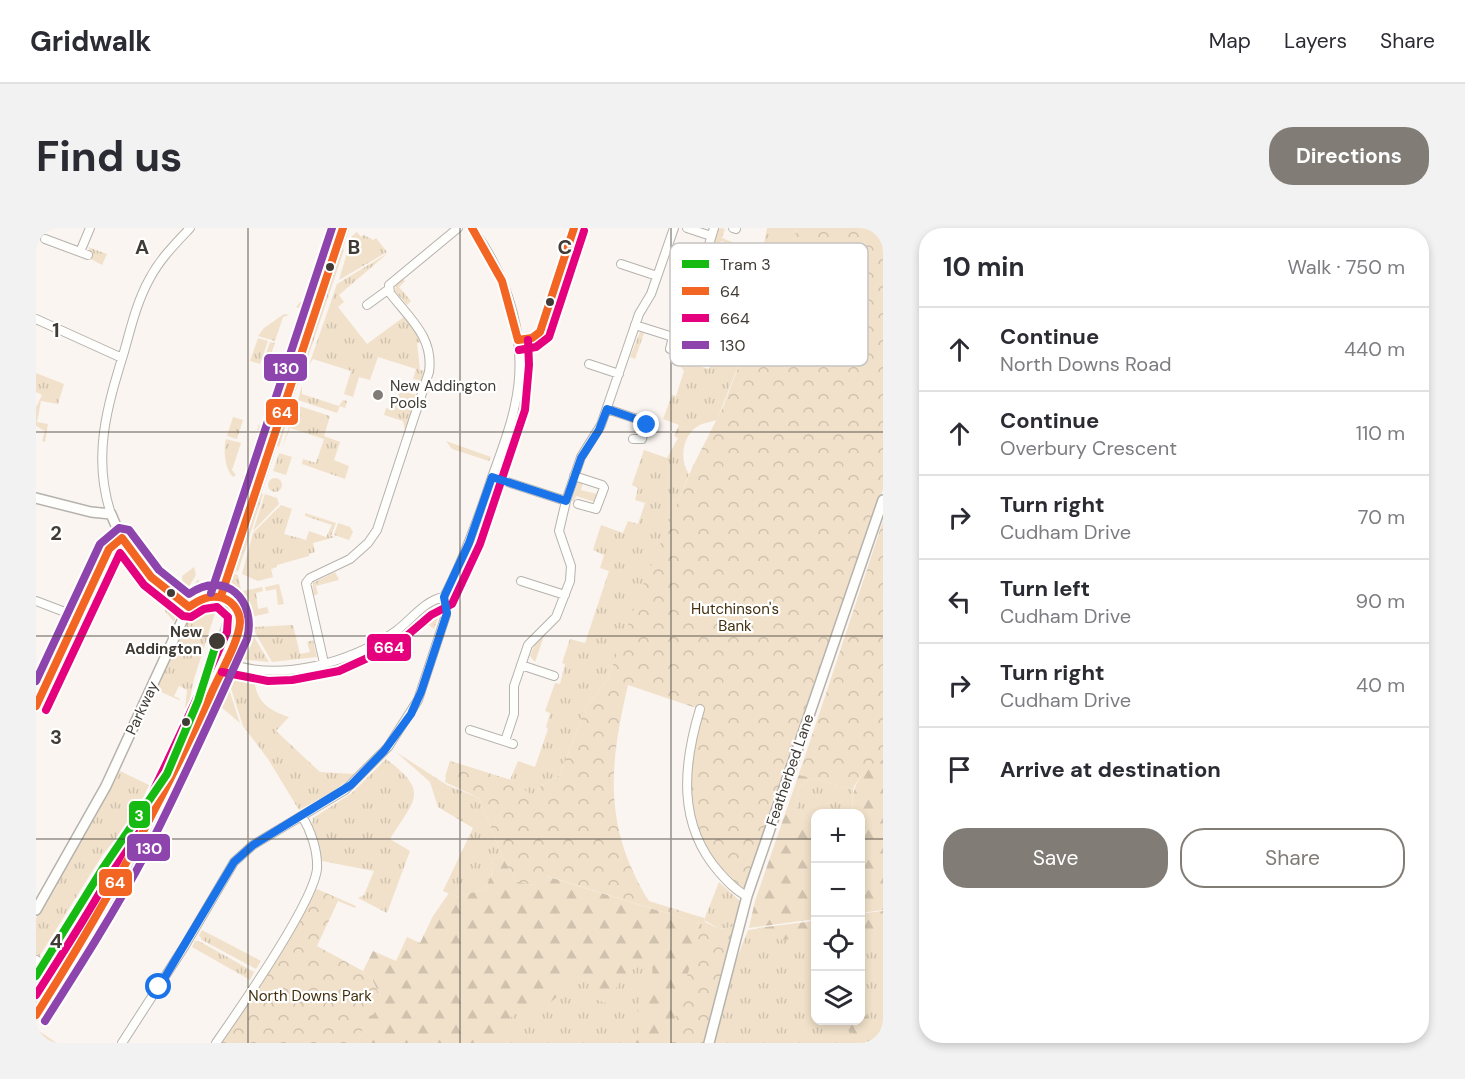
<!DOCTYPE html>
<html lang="en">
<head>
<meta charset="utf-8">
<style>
  body { margin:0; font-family:"DM Sans",sans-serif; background:#f2f2f3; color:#2b2b33 }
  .controls { position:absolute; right:18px; bottom:18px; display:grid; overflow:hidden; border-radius:12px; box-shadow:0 3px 9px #0003 }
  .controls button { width:54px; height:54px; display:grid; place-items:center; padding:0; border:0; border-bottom:2px solid #e1e1e2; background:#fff; color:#2b2b33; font:30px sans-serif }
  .stop { position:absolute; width:18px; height:18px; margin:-14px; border:4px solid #1a73e8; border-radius:50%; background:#fff }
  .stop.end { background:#1a73e8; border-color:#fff; box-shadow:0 2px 6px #0008 }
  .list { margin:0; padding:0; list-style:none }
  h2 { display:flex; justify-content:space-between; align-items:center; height:78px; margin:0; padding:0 24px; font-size:26px }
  h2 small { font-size:20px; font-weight:400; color:#7c7c81 }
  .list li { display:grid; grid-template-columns:39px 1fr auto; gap:18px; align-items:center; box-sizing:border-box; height:84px; padding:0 24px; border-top:2px solid #e1e1e2 }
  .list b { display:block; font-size:22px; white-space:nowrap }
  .list p { margin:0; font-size:20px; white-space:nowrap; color:#7c7c81 }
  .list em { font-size:20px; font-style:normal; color:#7c7c81 }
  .actions { display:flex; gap:12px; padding:18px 24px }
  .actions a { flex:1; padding:14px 0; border:2px solid #817c76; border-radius:24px; text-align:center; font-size:21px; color:#817c76 }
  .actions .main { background:#817c76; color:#fff }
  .icon { flex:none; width:33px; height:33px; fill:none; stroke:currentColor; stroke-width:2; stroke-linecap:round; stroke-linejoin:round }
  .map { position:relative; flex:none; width:847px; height:815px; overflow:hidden; border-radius:24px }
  header { display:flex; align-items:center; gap:36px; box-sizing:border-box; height:84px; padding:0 30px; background:#fff; border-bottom:2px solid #e1e1e2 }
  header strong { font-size:28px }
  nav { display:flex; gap:33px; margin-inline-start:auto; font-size:21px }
  .intro { display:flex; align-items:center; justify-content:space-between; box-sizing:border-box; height:144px; padding:0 36px }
  h1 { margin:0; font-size:42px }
  .button { padding:15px 27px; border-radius:24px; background:#817c76; color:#fff; font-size:21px; font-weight:700 }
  main { display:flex; gap:36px; padding:0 36px }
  aside { flex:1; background:#fff; border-radius:24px; box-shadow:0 3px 9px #0003 }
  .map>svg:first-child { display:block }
  .grass { fill:url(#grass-tufts) }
  .forest { fill:url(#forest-firs) }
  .park { fill:url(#park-crowns) }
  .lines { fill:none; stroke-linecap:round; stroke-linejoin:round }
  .minor-casing { stroke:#b6b2ac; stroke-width:10 }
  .tertiary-casing { stroke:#b6b2ac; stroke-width:12 }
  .minor { stroke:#fefefd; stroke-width:8 }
  .tertiary { stroke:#fefefd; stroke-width:9 }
  .tram { stroke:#cccac9; stroke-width:1.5 }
  .bus-1-casing { stroke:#fff; stroke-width:12 }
  .bus-2-casing { stroke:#fff; stroke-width:12 }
  .bus-3-casing { stroke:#fff; stroke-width:12 }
  .bus-1 { stroke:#f26522; stroke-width:8 }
  .bus-2 { stroke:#e5007d; stroke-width:8 }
  .bus-3 { stroke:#8e44ad; stroke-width:8 }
  .tram-1-casing { stroke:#fff; stroke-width:12 }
  .tram-1 { stroke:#16ba12; stroke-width:8 }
  .route { stroke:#1a73e8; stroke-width:8 }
  .grid { fill:none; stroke:#403b34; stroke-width:1.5; stroke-opacity:0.55 }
  .bus-dot { fill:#403b34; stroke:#fff; stroke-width:2 }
  .poi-dot { fill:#817c76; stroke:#fff; stroke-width:2 }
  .labels { text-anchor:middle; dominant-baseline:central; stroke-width:4.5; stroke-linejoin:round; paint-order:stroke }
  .poi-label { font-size:15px; fill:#403b34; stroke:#fff; text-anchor:start }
  .park-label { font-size:15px; fill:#432f0e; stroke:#fff }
  .stop-label { font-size:15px; font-weight:bold; fill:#403b34; stroke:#fff; text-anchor:end }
  .street-label { font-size:15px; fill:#403b34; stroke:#fff }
  .key { fill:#fff; stroke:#c6c4c2; stroke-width:1.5 }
  .key-label { font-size:16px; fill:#403b34 }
  .grid-label { font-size:20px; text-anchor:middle; font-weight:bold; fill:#403b34; stroke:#fff; stroke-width:4.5; stroke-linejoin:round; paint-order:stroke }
  .line-badge { stroke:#fff; stroke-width:2 }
  .badge-label { font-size:16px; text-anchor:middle; font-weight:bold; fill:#fff }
</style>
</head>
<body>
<header>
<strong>Gridwalk</strong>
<nav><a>Map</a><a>Layers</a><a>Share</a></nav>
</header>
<div class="intro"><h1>Find us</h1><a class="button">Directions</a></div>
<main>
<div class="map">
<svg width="847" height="815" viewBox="0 0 847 815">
  <defs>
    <pattern id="grass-tufts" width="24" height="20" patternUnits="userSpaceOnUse" patternTransform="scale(1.5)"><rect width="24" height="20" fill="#f1e1ca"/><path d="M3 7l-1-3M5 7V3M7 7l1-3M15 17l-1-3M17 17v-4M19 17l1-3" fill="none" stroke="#d0c2ae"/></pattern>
    <pattern id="forest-firs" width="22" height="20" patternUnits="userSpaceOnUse" patternTransform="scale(1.5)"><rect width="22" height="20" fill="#f1e1ca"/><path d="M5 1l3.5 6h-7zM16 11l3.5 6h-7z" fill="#d0c2ae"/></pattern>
    <pattern id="park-crowns" width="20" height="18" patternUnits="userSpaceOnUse" patternTransform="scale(1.5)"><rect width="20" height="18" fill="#f1e1ca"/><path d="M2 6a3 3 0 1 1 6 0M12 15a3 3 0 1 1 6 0" fill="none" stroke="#d0c2ae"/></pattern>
  </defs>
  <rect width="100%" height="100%" fill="#faf5f0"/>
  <path class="grass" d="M684,0L689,1L686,10L699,15L698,17L685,13L682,22L677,18L681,3Z
    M731,0H762L717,100L681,192C675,194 667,195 662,198C646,208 643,232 653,246L572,450L549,481L524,547L505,558L497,567L409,549L414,533L474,552L482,533L499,539L512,501L510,499L514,485L509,483L519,455L524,456L529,436L526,435L534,411L549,415L573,343L564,340L568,327L557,322L565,297L587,305L592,293L602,296L609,275L599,272L602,260L596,257L608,222L631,230L642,210L638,208L643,197L627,191L636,167L640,168L648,143L644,138L652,127L656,129L654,135L673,141L678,129L684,131L691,109L666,100L677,68L683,70L690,48L713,56L727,20Z
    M321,4L325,9L328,7L337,12L340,10L351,24L303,52L316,8Z
    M52,19L71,26L66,37L53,30L55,24Z
    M305,20L308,22L270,135L268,132Z
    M352,25L303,67L308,74L302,79L331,116L369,88L387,113L381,115L384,142L390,143L387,153L377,151L380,141L342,129L334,152L323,149L317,169L308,166L315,143L277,131L273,137L301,56Z
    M284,45H288L275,80L272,83L260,79L264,74L272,76Z
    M366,50L369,53L363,59L375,73L371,77L359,63L360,56Z
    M248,86L253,87L247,89L239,113L222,108L228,100Z
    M263,87L272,92L255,146L241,142L243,136L251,138L264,95L259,93Z
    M604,104L608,105L599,131L594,129Z
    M222,110L232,113L224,136L214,133Z
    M234,114L239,115L233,132L239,135L237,141L226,137Z
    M0,145L28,156L22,176L5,173L1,194L12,196L9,214L6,213L9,203L0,198V179L6,167L0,164Z
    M266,158V166L303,178L307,172L311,173L309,180L304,178L301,185L262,172Z
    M364,163L382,167L369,202L367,193L348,187L350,180L358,182Z
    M254,172L257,175L243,219L240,216Z
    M260,177L294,188L288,208L304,214L298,232L313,238L309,251L266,236L267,231L280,235L288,211L254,200L246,220Z
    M197,189L207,192L201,211L191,208Z
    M223,197L237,201L219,252L214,255L206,251L208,246L214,248L228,205L221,202Z
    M190,211L205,215L196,242L200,247L197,249C189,242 187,222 190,211Z
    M410,213L455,229L453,233L416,221Z
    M243,225L256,229L250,247L237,243Z
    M232 257a7 7 0 1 1 14 0a7 7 0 1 1-14 0Z
    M542,254L547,255L545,262L561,266L559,274L540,268L538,274L536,273Z
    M206,260L212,262L214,266L189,343L179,344L181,336L186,338L209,267L204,265Z
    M224,265L227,266L202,344L198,341Z
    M229,266L241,270L243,276L217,303Z
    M245,277L256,281L248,306L270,312L273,303L290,309L296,297L269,288V285L300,295L295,308L299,309L277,315L279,324L273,326V328L241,337V339L235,341L237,349L222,353L206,346L217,305Z
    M302,295L314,299L317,304L313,312L298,307Z
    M158,339L160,347L148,367L146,348Z
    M299,344L303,352L280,358L282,366L276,368L277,355Z
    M186,346L183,357L174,363L173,356L177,347Z
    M197,346L202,347L209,382L206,383L192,365Z
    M162,351L169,364L157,370L151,369Z
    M243,356L248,376L242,377L240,361L230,363L229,359Z
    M226,359L227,363L220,365L222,381L231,379L233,385L215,389L207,363Z
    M131,373L142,382L138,394L129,383Z
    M176,380L180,382L158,451L152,481L149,480L151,462L143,458L138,468L144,471L143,472L125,464L121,456L149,393Z
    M398,380L404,383L398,401L385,391Z
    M198,390V402L184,436L177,433L189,398Z
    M257,397L264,426L274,424L271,414L277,412L281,429L236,434L216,399Z
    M214,402L233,434L202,431Z
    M508,408L499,434L494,428L499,416Z
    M194,444L217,447C220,473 230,481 253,489L240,503L284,544L319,546L298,563L263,582L232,531L207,498L191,448Z
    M188,451L191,455L204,495L179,474Z
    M139,520L127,547L122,544L130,523L136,525Z
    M360,524L411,557L443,570L466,628L455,632L457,642L449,661L421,669L407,663L437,600L402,579L394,554Z
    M350,531C394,564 379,571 354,611L374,623L351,685L322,670L328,667L338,643L286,633L276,597L277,590L316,565Z
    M84,543L119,560L99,589L67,626L3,729L0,727V690Z
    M775,550L817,561L816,585L780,586L779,600C766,583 757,582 763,559Z
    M123,566C95,626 62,683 26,739H18L13,733L66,645Z
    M683,654L705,674L698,699L683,701L668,692Z
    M847,683V815H678L694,748L712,702L779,693L780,792H824L825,686Z
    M645,690L666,696L632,815H348Z
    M166,702L225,733L220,741L166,712L163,707Z
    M159,713H163L218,744L214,752L156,719Z
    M7,741L15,746L16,754L0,781V763L3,757L0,754Z
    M0,801L21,815H0Z"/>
  <path class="forest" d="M805,424L847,432V682L825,685L824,586L816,585C817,560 818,554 836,536L775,550L763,559C757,582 766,583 779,600V691L713,700L719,673Z
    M466,628L480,653L497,657L510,648L666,696L663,748L631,815H598L610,792L601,782C604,765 619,755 616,738C591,733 582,761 569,775L554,769L560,752L537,745C529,762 519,774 501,782C495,784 488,783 482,785C470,790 464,804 459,815H322L330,791L344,768L336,751L327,743L337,723L360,733L371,709L384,715L397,688L413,665L421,669L449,661L457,643L455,632Z
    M847,683V707L825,706V686Z
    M779,693V707L747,712L728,709L721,700Z
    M825,783L847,804V815H826L804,793L824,792Z"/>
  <path class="park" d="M762,0H847V261L708,663L690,649L670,620L659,596L652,547L666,482L592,457C573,538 567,599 613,673L668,690L669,694L683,701L698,699L670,815H632L666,696L511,648L497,657L480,653L466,628L443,570L409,554L414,533L475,552L496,567L505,558L524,547L549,481L572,450L607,357L656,240L687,179L717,100Z
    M847,293V532C832,538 824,547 817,561L763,547Z
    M281,661L320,678L319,680L302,673L281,718L327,743L336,751L344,768L338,786L330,792L322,815H185L277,663Z"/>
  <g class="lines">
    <g class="minor-casing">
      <path id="minor" d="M651,0L675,8
        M678,0L672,20L692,28
        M697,0L700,1
        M9,11L52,27
        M44,24L54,0
        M585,36L621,48
        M331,77L353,61
        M0,91L86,130
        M599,97L637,109L634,121L645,125L648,123L654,102L642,98L637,109
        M482,112L496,110L504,104L538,0
        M553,136L583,146
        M571,181L610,194L606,211H597
        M538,248L566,257L568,260L560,281L542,276
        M456,249L530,273
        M75,286C56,229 71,179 88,124C95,99 101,73 114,50C124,31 139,16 154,0
        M485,353L529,367
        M0,373L42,389
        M189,434C243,455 314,435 360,403C375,392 389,372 408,369C427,333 441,294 454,255C463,229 474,203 479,177C493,115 473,50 436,0
        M288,435L270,355L274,350L314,331L332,315L341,302L393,144C398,109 373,90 354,65L353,57L422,0
        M485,437L518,448
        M0,478L73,321L86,310
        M664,481C647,537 641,596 683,644C691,653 700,663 711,668
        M434,502L477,516
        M469,513L478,486V458L492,417L520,389L534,353L535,338L523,303L530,273L545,229L565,197L603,86L615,66L638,0
        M0,732L25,747
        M86,815L148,719L198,634L217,617L309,562L352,519L382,472L410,387L408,369
        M180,815C203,782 277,676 281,641C282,623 275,603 266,588"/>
    </g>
    <g class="tertiary-casing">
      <path id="tertiary" d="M0,270L55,284L75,286C90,326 117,356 153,379
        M185,368L307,0
        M0,682L70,558L151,382C169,358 204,367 204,399L153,514L100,621L59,694L0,787
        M673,815L711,668L847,272"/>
    </g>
    <use href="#minor" class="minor"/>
    <use href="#tertiary" class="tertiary"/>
    <path class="tram" d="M181,413L188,390"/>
    <g class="bus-1-casing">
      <path id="bus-1" d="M436,0L466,53L482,112
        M482,112L496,110L504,104L538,0
        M185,368L307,0
        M0,478L73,321L86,310L115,349L153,379C163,372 174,366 187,370C197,374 204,383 204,394C203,414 183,447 175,466C124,578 66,683 0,787"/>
    </g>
    <g class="bus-2-casing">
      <path id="bus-2" d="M483,122L500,119L513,109L548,3
        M186,444L232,453L256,452L303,443L347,423L367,411L395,387L416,376L444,316L489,182L493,137L492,112
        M0,767C32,717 64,667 92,614C127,545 159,475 191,404L192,389L181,379L168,381L155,389L147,388L108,357L84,325L10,482"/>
    </g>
    <g class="bus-3-casing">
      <path id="bus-3" d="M175,365L296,0
        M0,453L64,316L83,300L93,302L123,342L153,366C189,341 221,372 211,411C178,483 146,555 110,625C79,683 44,738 9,793"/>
    </g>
    <use href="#bus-1" class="bus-1"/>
    <use href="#bus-2" class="bus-2"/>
    <use href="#bus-3" class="bus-3"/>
    <g class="tram-1-casing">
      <path id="tram-1" d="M0,748L67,640L131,546L162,473L181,413"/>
    </g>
    <use href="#tram-1" class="tram-1"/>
  </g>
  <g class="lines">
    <path class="route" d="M123,759L198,634L217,617L315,557L348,523L375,486L385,464L411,385L408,369L433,315L456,249L530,273L545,230L563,202L571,181L609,194L611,197"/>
  </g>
  <path class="grid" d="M212,0V815M424,0V815M635,0V815M0,204H847M0,408H847M0,611H780M824,611H847"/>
  <g class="bus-dot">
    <circle cx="294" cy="39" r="5"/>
    <circle cx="514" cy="74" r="5"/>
    <circle cx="135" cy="365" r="5"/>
    <circle cx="181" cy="413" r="9"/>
    <circle cx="150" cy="494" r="5"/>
  </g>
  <circle class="poi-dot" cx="342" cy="167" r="6"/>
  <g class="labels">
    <g class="poi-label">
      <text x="354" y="158">New Addington<tspan x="354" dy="17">Pools</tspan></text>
    </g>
    <g class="park-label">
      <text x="699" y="381">Hutchinson's<tspan x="699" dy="17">Bank</tspan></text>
      <text x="274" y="768">North Downs Park</text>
    </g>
    <g class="stop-label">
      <text x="166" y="404">New<tspan x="166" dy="17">Addington</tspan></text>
    </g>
    <g class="street-label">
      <text transform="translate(106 480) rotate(-65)">Parkway</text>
      <text transform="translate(754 542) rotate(-71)">Featherbed Lane</text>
    </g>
  </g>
  <rect x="634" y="15" width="198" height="123" rx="9" class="key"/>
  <rect x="646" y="32" width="27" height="8" fill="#16ba12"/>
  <rect x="646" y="59" width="27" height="8" fill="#f26522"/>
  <rect x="646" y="86" width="27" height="8" fill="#e5007d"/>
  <rect x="646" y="113" width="27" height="8" fill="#8e44ad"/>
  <g class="key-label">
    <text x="684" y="42">Tram 3</text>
    <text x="684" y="69">64</text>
    <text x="684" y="96">664</text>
    <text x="684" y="123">130</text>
  </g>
  <g class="grid-label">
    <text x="106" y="26">A</text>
    <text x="318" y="26">B</text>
    <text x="529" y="26">C</text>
    <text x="20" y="109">1</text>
    <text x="20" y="312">2</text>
    <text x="20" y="516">3</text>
    <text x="20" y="720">4</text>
  </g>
  <g class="line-badge">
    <rect x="227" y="125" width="45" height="29" rx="6" fill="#8e44ad"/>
    <rect x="229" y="170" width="34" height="28" rx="6" fill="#f26522"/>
    <rect x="330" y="405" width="46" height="29" rx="6" fill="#e5007d"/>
    <rect x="92" y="572" width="23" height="29" rx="6" fill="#16ba12"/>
    <rect x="90" y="605" width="45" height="29" rx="6" fill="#8e44ad"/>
    <rect x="62" y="640" width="35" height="29" rx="6" fill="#f26522"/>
  </g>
  <g class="badge-label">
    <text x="250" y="146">130</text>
    <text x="246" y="190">64</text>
    <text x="353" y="425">664</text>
    <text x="103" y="593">3</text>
    <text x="113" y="626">130</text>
    <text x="79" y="660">64</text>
  </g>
</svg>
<div class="controls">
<button>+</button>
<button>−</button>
<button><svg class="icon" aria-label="locate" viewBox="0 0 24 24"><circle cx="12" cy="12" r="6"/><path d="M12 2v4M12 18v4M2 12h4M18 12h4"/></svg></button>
<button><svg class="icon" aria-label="layers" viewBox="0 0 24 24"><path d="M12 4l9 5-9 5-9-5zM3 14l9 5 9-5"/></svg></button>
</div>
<div class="stop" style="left:123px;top:759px"></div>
<div class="stop end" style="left:611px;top:197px"></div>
</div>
<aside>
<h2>10 min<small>Walk · 750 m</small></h2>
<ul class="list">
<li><svg class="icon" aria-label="ahead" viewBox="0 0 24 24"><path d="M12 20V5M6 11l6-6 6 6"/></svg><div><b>Continue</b><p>North Downs Road</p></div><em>440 m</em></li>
<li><svg class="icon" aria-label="ahead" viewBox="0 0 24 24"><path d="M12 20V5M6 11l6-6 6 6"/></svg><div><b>Continue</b><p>Overbury Crescent</p></div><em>110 m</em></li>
<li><svg class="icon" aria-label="right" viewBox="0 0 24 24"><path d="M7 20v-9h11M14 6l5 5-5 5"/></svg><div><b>Turn right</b><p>Cudham Drive</p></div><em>70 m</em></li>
<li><svg class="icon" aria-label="left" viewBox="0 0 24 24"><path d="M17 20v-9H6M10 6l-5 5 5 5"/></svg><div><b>Turn left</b><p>Cudham Drive</p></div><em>90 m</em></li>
<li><svg class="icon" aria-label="right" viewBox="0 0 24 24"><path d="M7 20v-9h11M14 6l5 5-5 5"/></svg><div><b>Turn right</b><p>Cudham Drive</p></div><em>40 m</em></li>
<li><svg class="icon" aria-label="arrive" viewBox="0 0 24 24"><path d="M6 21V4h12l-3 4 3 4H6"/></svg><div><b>Arrive at destination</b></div></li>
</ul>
<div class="actions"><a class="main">Save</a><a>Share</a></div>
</aside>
</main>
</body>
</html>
